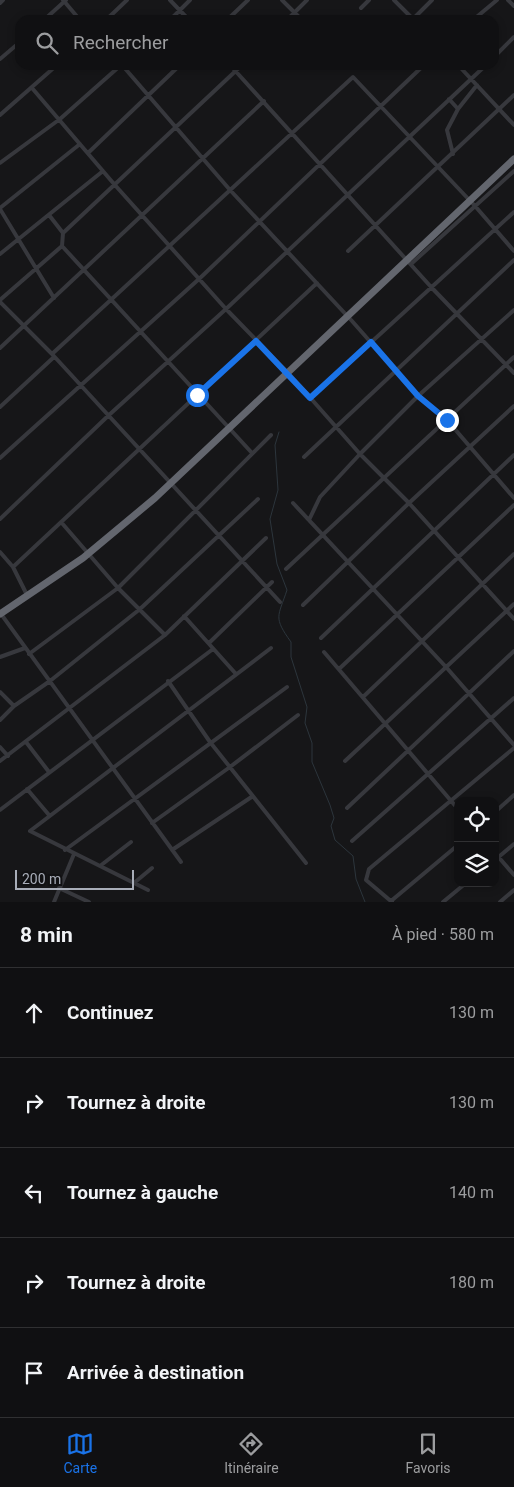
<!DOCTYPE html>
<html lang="fr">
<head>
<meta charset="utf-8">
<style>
  body { margin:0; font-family:Roboto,sans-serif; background:#19191b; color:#f1f3f6 }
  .controls { position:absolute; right:15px; bottom:15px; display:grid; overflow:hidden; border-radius:10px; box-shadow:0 2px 8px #0003 }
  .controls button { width:45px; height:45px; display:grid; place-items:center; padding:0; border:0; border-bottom:1px solid #303032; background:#101012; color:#f1f3f6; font:25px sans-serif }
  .scale { position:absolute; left:15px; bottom:12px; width:119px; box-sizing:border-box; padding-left:5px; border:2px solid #a8adb8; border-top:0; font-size:14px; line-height:18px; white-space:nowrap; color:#a8adb8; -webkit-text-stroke:4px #111113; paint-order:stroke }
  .stop { position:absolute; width:15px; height:15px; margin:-11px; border:4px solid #1a73e8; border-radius:50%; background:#fff }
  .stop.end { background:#1a73e8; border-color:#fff; box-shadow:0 1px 5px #0008 }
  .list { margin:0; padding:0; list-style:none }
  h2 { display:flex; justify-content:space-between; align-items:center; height:65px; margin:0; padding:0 20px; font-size:21px }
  h2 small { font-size:16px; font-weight:400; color:#9c9d9f }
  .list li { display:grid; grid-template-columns:32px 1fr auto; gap:15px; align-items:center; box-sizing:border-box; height:90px; padding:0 20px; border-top:1px solid #303032 }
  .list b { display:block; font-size:19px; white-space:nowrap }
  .list em { font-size:16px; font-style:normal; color:#9c9d9f }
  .icon { flex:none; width:28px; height:28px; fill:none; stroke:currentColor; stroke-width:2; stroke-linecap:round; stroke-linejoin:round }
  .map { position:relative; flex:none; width:514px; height:902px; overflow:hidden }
  .search { position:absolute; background:#101012; box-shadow:0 2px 8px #0003; left:15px; right:15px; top:15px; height:55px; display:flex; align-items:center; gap:12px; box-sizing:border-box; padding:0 18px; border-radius:15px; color:#9c9d9f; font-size:19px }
  .sheet { height:515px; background:#101012 }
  nav { display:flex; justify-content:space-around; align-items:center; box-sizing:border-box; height:70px; border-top:1px solid #303032; background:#101012; font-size:14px; color:#9c9d9f }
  nav a { display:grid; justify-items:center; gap:2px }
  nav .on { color:#1a73e8 }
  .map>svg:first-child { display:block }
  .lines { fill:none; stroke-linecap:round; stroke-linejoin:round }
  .stream { stroke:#2c353c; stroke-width:1 }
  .street { stroke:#37383d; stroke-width:4 }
  .highway { stroke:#63666e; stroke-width:7 }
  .route { stroke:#1a73e8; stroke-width:6 }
</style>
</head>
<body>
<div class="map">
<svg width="514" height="902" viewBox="0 0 514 902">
  <rect width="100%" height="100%" fill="#161618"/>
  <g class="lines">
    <path class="stream" d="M279,432L275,445L278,490L270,519L277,564L287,590C278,617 273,617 291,642V657L307,707L305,723L312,743V762L330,805L334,818L331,826L335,840L353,856L356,879L365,902"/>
    <path class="street" d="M63,0L80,20
      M170,0L189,20
      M282,0L302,20
      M394,0L414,20
      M508,0L514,6
      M0,3L3,0
      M361,8L369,0
      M413,19L432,0
      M44,20L66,0
      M106,20L127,0
      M170,20L190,0
      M227,20L248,0
      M287,20L307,0
      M473,20L497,0
      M494,57L514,37
      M0,59L20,42
      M122,65L230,190L352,321L418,396L447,420L514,498
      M230,65L432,288L514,373
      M458,65L514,125
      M32,88L114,184L226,309L291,376L360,454L409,503L514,619
      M449,99L458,109
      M0,115L57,65
      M88,153L180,65
      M453,154L447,130L458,109L477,85
      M0,163L60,119L121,65
      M0,208L80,144
      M0,209L54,298
      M63,233L242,65
      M62,246L252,453
      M348,251L514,95
      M0,254L103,171
      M411,264L514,171
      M0,300L62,246L63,233L49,215
      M0,302L52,354L280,602
      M0,348L264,101
      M52,354L353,77L475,206L514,251
      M310,398L514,212
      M0,407L54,357
      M304,457L514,260
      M0,458L199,279L424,65
      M293,503L446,667L514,745
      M0,519L109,415L226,309L486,65
      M309,520L320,497L360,454L418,396L514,310
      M61,522L118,588L165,635
      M0,552L13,567L27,595
      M13,567L317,283
      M286,569L514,357
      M303,605L409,503L514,406
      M1,614L181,862
      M184,616L236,674
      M321,638L514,455
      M209,643L272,582
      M324,652L458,809
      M29,654L118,588L271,435
      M0,657L25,648
      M339,669L514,505
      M168,681L210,742L306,863
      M0,692L14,706
      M363,697L514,554
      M0,720L14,706L50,681L140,609L258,499
      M26,742L49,772
      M0,747L8,756
      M0,761L165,635L266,538
      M345,761L514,604
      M27,789L49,815
      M347,808L514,651
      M0,810L213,649
      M495,812L514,795
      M152,823L230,767L298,715
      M352,841L514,698
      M65,850L287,687
      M172,850L253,796
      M495,853L514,875
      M495,860L514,844
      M100,866L131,842
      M134,883L152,868
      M59,888L89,902
      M148,890L30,831L271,648
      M391,901L458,845
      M54,902L74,854
      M392,902L366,880L369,869L514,748
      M443,902L466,883
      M500,902L514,890"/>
    <path class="highway" d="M0,614L83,558L155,498L514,159"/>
  </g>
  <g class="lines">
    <path class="route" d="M197,395L256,341L310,398L371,342L418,396L447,420"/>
  </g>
</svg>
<div class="controls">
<button><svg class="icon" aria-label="locate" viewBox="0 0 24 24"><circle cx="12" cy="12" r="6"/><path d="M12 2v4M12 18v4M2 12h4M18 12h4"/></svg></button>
<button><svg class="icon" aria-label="layers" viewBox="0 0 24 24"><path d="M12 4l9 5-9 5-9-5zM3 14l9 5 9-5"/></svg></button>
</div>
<div class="scale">200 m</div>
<div class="stop" style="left:197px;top:395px"></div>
<div class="stop end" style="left:447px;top:420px"></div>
<div class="search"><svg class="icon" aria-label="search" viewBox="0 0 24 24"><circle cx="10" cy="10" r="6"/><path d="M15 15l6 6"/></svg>Rechercher</div>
</div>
<section class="sheet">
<h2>8 min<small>À pied · 580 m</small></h2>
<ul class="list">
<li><svg class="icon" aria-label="ahead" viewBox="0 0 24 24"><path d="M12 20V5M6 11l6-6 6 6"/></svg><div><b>Continuez</b></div><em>130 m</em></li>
<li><svg class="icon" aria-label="right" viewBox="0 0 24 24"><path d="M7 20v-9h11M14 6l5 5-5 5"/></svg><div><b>Tournez à droite</b></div><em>130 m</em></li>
<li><svg class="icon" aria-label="left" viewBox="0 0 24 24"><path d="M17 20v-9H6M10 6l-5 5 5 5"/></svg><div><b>Tournez à gauche</b></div><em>140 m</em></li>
<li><svg class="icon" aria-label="right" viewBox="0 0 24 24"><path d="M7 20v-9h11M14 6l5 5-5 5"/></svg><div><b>Tournez à droite</b></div><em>180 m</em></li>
<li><svg class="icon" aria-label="arrive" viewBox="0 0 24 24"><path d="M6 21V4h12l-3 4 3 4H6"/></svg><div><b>Arrivée à destination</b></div></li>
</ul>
</section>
<nav>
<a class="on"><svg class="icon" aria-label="map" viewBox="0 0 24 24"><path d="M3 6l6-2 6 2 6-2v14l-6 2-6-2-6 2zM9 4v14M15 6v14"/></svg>Carte</a>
<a><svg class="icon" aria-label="directions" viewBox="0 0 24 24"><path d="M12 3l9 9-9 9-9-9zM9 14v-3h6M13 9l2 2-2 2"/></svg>Itinéraire</a>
<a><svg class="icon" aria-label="saved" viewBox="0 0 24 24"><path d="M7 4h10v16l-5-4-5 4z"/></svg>Favoris</a>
</nav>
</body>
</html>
